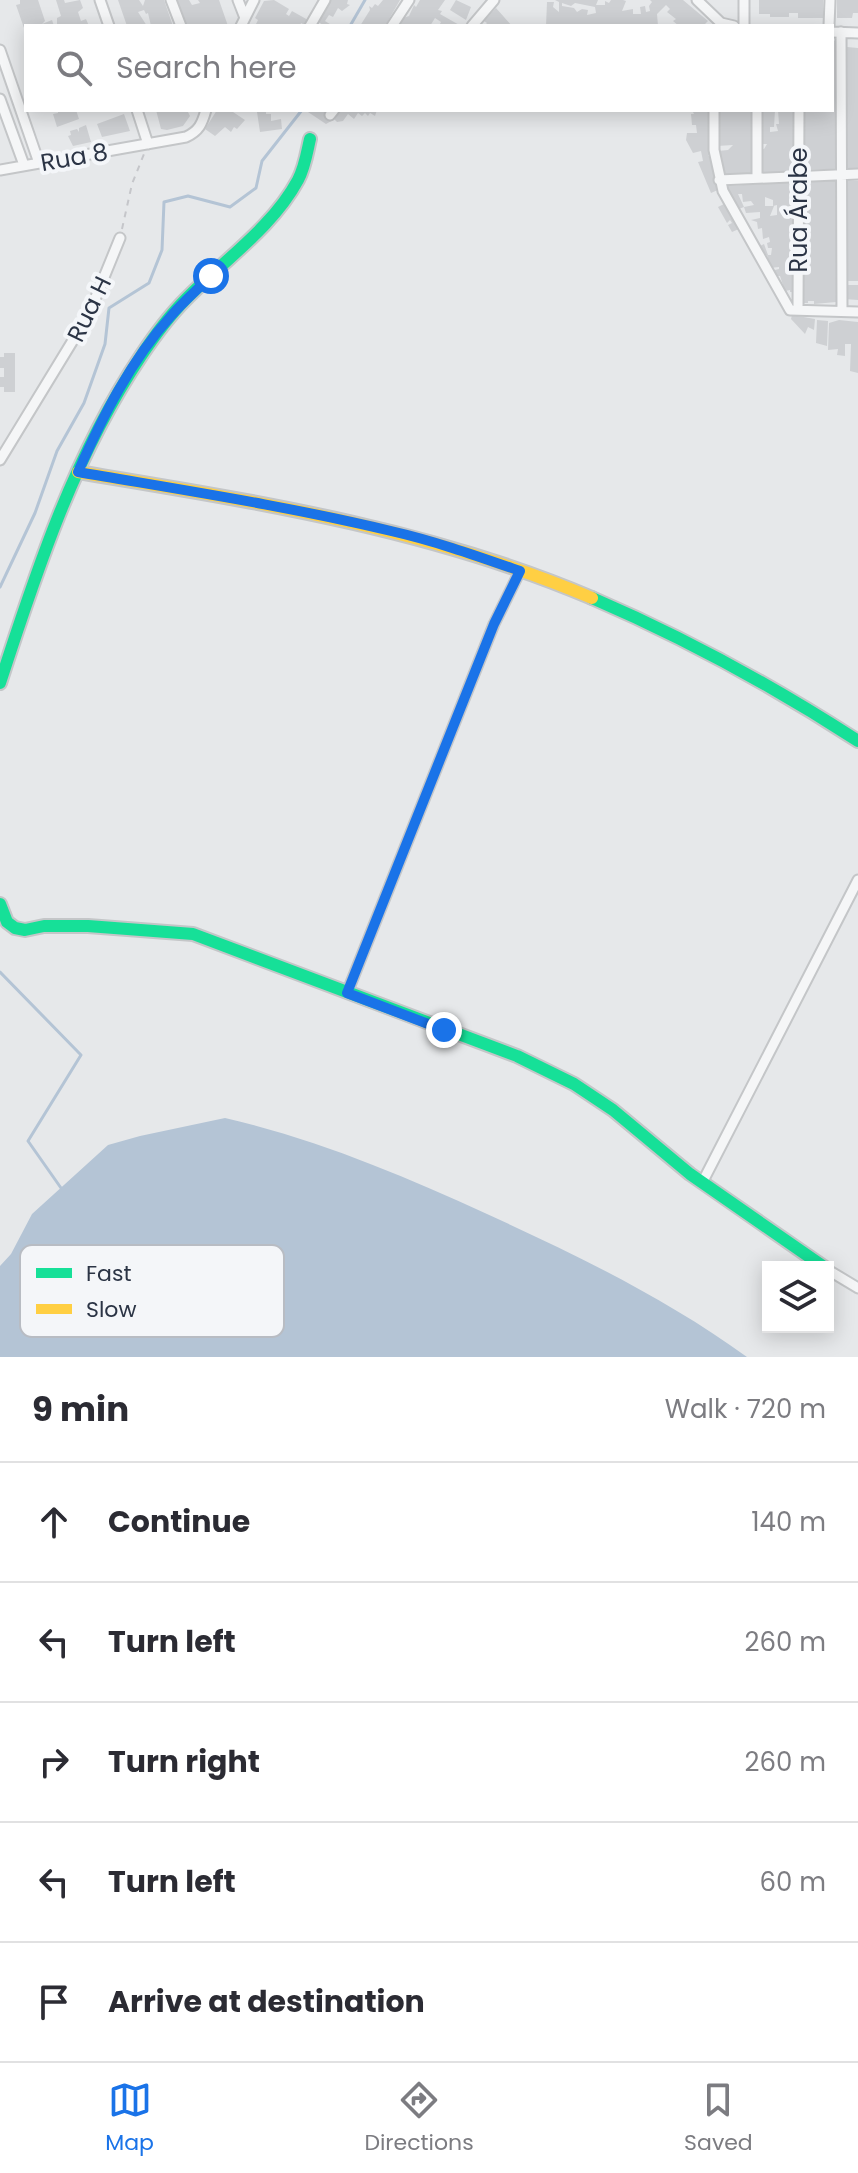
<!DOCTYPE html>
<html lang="en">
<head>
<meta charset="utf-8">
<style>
  body { margin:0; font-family:Poppins,sans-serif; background:#f7f7f7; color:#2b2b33 }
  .controls { position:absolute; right:24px; bottom:24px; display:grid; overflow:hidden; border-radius:0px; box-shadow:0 4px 20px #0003 }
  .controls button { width:72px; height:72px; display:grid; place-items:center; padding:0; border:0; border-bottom:2px solid #e1e1e2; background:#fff; color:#2b2b33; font:40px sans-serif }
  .stop { position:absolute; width:24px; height:24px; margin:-18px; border:6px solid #1a73e8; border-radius:50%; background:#fff }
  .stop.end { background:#1a73e8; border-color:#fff; box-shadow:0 2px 8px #0008 }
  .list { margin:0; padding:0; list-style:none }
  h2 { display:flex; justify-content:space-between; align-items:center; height:104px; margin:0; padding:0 32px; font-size:34px }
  h2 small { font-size:26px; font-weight:400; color:#7c7c81 }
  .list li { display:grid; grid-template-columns:52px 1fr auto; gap:24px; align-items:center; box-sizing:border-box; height:120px; padding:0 32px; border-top:2px solid #e1e1e2 }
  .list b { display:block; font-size:30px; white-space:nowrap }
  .list em { font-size:26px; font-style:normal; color:#7c7c81 }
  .icon { flex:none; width:44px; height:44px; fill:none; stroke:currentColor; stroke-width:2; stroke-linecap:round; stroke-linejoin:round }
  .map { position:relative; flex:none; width:858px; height:1357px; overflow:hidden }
  .search { position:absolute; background:#fff; box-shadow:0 4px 20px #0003; left:24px; right:24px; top:24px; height:88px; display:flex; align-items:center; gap:20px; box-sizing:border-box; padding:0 28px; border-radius:0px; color:#7c7c81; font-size:30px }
  .sheet { height:704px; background:#fff }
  nav { display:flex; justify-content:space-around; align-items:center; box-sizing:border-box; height:112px; border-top:2px solid #e1e1e2; background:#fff; font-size:22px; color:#7c7c81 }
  nav a { display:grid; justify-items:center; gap:4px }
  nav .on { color:#1a73e8 }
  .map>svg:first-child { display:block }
  .water { fill:#b4c4d5 }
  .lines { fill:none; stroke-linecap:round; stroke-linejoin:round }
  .stream { stroke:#b4c4d5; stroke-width:3 }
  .building { fill:#ced0d3; fill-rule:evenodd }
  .street-casing { stroke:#c4c6c8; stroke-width:13 }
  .fast-casing { stroke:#c4c6c8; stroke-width:16 }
  .slow-casing { stroke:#c4c6c8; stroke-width:16 }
  .path { stroke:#c5c6ca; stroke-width:2; stroke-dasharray:6 6; stroke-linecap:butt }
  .street { stroke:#f5f6f7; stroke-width:9 }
  .fast { stroke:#16e098; stroke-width:12 }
  .slow { stroke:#ffcf43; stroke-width:12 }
  .route { stroke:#1a73e8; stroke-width:10 }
  .labels { text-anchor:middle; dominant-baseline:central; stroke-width:8; stroke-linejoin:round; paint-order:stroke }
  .street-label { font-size:24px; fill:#2b3445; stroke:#f4f6f9 }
  .key { fill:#f4f6f9; stroke:#b8bcc3; stroke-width:2 }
  .key-label { font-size:22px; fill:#2b3445 }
</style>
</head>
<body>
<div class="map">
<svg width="858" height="1357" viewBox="0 0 858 1357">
  <rect width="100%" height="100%" fill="#e6e8ea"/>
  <path class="water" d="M225,1118C316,1139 402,1175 487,1214C577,1255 667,1299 747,1357H0V1266L11,1254L32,1214L108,1145L140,1136Z"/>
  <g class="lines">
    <path class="stream" d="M350,26L365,0
      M0,587L35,513L57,451L84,403L105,344L109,308L149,283L162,250L164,202L188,196L230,207L256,188L262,161L302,110
      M0,972L81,1055L28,1141L61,1188"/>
  </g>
  <path class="building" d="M20,0H38L45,21L42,24L52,20L54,26L24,28L16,5L20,4Z
    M56,0H64L65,3L80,0L83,8L78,12L81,21L86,19L89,26H57V18L61,16Z
    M118,0H139L143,6L145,0H164L173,26H151L148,13L146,14L144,10L138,12L147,26H127Z
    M173,0H189L192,5L200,3L198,0H219L228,26H182Z
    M274,0L289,9L286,14L289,16L292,11L308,20L305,25L301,23L300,26H255L258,20L255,18L264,1Z
    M329,0H348L347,4L350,5L342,11L338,8L333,17L329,15L325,21L333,26H324L316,20Z
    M383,0H400L385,26H360L370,10L369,6L372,8L375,4L378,6Z
    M420,0H445L438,10L442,11L440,14L461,26H439L441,22L435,18L430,26H400L403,18L409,16L414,5L416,7Z
    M456,0L471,7L466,20L450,10Z
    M555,0H598L596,5H605V1L609,3L611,0H623L626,1L622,11L633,9V14H641L640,7L645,6L646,12L650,11L649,6L652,2L650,0H683L708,21L703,26H679L673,21L676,19L667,12L670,9L666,5L657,14L658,26H546L547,2H554L553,7L559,12V2ZM562,3L571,6L575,3L595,7L596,13L587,15L588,10L582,9L577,12L574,8L562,6Z
    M759,0H823V18H798V13H789V17H770V14H759Z
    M837,0H858V13H853L852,18H837Z
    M496,8L512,26H484L487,23L484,21Z
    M832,40L836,41L838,169L801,170V110H832Z
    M847,47L858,48V169H845Z
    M58,110H76L79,119L57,127L53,114L58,113Z
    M156,110H187L190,116L183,126L167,130L161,129Z
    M217,110H230L245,120L237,129L234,127L231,132L225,127L215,136L205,129Z
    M305,110H330L326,116L333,120L326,124Z
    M341,110H377L375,116L367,111L370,113L368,116L365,113L362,116L358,113L354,119L348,114L343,121L337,122L333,118Z
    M692,110H710V155H708L711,158L720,189L711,193L698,162L703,161L701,151L693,153L686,140L687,133H697L696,125H692L691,114H694Z
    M716,110H751V174L722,176L718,151L728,150L733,145L717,146Z
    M759,110H775L774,127H770V132L778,131L776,124H779L778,110H794V171L759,174V149H764L767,144H759Z
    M266,111V114H271V121L281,119L282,129L260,132L257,112Z
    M124,114L130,131L102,137L97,124Z
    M86,125L91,142L73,146L68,136L71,135L70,131L77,129L79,132V128Z
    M837,180L836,302L814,304V301H808V303H801V181Z
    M844,181H858V281H844V198H847L844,195Z
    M793,182L795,292H790V290L785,291L780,276H773L771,271L779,269V267L770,268L767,255L764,256L760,246L764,244L768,255H771L772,248H768L767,243L770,242L769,237L763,239L762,228L758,229L757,222L751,220L760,218V212L746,213L744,207L754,205L751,201L743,202L742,194H738L744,207L736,210L727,186ZM765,197L773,200V206L777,205V215L770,216L774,206H765Z
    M726,203L741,228L732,232L728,225L732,223L730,220L727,223L718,207Z
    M844,285H858V300L844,299Z
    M792,315L815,319L814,330L808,327L805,334L791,319Z
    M817,320L828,321L827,346L816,343Z
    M839,320L858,322V373L850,371L851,344H845V356L837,355L838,349L828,350L829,323Z
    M4,353H15V392H4V387H0V377H4V368H0V357H4Z"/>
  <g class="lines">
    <g class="street-casing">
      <path id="street" d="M100,0L109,26
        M171,0L181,26
        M238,0L245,18
        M697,0L721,23
        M744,0V26
        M721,23L734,26
        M241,26L254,0
        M310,26L325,0
        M392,26L409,0
        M472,26L494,0
        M829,26L830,0
        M832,32L858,33
        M841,32L842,311
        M0,50L39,163
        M0,99L24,165
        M137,110L148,144
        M714,110V150L723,191L790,310L858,312
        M330,115L334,110
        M0,170L186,137C199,131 202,124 206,110
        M757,177V110
        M719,180L858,174
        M798,310L799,110
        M0,460L89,314L120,238
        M347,993L494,624L520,571
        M702,1183L858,880
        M828,1270L858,1288"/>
    </g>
    <g class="fast-casing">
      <path id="fast" d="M592,598C685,638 773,686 858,741
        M0,683C37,569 74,456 141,356C155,335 169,316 186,299C224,260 272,228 298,180C305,167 307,152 310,139
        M0,904L7,922L15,928L25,930L44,926H88L193,934L517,1056L574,1084L613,1110L690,1174L824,1267"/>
    </g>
    <g class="slow-casing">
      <path id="slow" d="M78,472C252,501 428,528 592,598"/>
    </g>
    <path class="path" d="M122,229L132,184L144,154"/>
    <use href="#street" class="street"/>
    <use href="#fast" class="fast"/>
    <use href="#slow" class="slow"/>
  </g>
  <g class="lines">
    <path class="route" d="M211,276C198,289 183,302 171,316C131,360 102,418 78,472C182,490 287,506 391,531C435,541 477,556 520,571L494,624L347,993L444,1030"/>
  </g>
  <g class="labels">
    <g class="street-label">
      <text transform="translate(74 157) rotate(-10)">Rua 8</text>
      <text transform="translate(798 210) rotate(-90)">Rua Árabe</text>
      <text transform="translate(89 309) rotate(-64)">Rua H</text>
    </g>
  </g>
  <rect x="20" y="1245" width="264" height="92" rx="12" class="key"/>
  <rect x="36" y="1268" width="36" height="10" fill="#16e098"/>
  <rect x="36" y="1304" width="36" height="10" fill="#ffcf43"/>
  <g class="key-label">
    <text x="86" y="1281">Fast</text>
    <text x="86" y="1317">Slow</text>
  </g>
</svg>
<div class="controls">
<button><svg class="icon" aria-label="layers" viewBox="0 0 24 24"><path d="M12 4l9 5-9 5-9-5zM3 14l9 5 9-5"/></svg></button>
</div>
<div class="stop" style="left:211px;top:276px"></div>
<div class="stop end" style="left:444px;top:1030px"></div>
<div class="search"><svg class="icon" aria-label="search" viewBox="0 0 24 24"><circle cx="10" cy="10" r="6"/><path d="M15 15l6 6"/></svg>Search here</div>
</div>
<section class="sheet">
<h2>9 min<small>Walk · 720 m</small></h2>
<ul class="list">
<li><svg class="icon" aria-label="ahead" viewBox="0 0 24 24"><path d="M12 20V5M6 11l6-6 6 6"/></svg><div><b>Continue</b></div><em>140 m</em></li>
<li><svg class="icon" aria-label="left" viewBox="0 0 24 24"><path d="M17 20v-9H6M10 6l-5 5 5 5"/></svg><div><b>Turn left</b></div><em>260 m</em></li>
<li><svg class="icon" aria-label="right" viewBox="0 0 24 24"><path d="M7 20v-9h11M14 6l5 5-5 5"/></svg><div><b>Turn right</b></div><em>260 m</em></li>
<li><svg class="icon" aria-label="left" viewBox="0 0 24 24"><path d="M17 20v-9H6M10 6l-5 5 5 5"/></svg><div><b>Turn left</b></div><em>60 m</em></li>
<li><svg class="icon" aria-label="arrive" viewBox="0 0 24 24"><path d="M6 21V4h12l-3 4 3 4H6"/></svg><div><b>Arrive at destination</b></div></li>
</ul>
</section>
<nav>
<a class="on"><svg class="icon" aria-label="map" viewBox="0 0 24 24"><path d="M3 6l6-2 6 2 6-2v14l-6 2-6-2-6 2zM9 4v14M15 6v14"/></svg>Map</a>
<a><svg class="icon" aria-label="directions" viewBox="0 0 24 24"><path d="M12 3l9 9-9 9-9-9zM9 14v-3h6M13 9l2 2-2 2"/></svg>Directions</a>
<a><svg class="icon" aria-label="saved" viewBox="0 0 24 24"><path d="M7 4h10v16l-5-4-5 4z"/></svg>Saved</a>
</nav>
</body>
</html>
